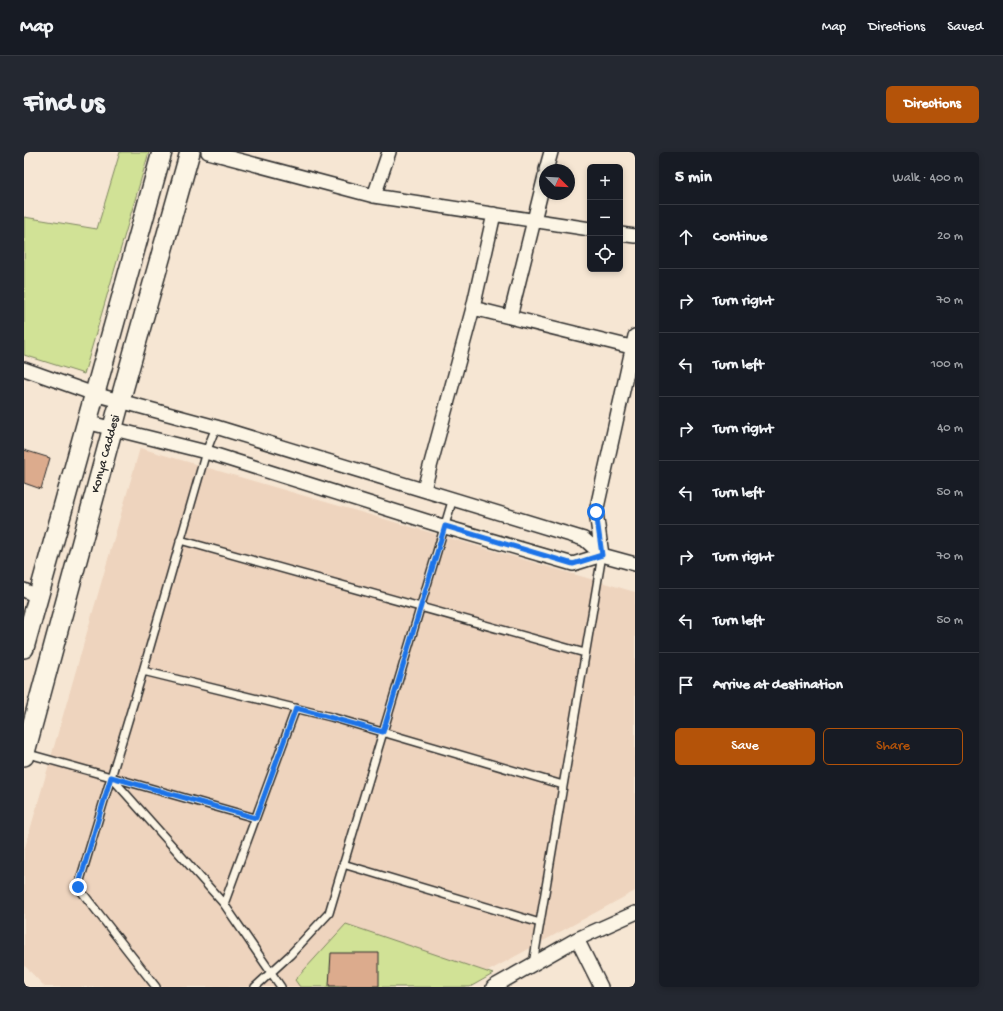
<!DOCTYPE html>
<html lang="en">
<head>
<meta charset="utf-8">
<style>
  body { margin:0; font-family:"Gochi Hand",sans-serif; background:#242831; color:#f1f3f6 }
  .controls { position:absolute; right:12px; top:12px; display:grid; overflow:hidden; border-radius:6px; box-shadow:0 2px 6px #0003 }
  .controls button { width:36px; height:36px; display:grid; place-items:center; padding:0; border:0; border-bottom:1px solid #363941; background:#171b24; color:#f1f3f6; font:20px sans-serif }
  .compass { position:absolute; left:515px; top:12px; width:36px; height:36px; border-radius:50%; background:#171b24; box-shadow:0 2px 6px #0003; rotate:114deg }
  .stop { position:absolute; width:12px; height:12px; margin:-9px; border:3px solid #1a73e8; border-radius:50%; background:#fff }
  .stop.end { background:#1a73e8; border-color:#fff; box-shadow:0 1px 4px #0008 }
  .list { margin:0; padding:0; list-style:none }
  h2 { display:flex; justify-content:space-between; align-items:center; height:52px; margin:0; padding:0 16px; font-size:17px }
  h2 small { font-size:13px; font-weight:400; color:#9ea1a6 }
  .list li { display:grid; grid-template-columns:26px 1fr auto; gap:12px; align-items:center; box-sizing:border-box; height:64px; padding:0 16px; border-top:1px solid #363941 }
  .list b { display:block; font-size:15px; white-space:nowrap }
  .list em { font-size:13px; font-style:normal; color:#9ea1a6 }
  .actions { display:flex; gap:8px; padding:12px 16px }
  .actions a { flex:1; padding:9px 0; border:1px solid #b45309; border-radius:6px; text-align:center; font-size:14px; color:#b45309 }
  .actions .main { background:#b45309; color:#fff }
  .icon { flex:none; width:22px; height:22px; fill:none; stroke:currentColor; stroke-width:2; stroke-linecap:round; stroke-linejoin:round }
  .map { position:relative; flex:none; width:611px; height:835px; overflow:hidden; border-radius:6px }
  header { display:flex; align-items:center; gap:24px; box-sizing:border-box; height:56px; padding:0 20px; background:#171b24; border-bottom:1px solid #363941 }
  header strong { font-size:19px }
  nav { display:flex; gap:22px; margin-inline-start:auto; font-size:14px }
  .intro { display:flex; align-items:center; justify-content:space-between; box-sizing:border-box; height:96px; padding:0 24px }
  h1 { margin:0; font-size:28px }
  .button { padding:10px 18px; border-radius:6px; background:#b45309; color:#fff; font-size:14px; font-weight:700 }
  main { display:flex; gap:24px; padding:0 24px }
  aside { flex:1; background:#171b24; border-radius:6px; box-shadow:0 2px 6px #0003 }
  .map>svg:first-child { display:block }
  .built { fill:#eed4be }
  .green { fill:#d1e296; stroke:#7e8660 }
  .building { fill:#dcab8d; stroke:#2b2b2b }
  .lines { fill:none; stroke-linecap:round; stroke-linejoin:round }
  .lane-casing { stroke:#2b2b2b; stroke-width:10 }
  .street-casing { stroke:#2b2b2b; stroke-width:16 }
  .secondary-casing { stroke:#2b2b2b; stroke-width:22 }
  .lane { stroke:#fcf5e5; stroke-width:7 }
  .street { stroke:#fcf5e5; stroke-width:13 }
  .secondary { stroke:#fcf5e5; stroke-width:19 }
  .route { stroke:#1a73e8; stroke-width:5 }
  .labels { text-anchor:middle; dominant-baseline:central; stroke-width:4; stroke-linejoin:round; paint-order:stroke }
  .street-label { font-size:13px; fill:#2b2b2b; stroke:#fcf5e5 }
</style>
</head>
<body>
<header>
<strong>Map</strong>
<nav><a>Map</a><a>Directions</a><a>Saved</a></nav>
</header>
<div class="intro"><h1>Find us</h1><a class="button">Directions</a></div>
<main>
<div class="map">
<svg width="611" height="835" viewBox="0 0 611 835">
  <rect width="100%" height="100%" fill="#f6e6d3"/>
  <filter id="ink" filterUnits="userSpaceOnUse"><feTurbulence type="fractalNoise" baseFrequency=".025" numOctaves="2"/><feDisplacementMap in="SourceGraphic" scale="8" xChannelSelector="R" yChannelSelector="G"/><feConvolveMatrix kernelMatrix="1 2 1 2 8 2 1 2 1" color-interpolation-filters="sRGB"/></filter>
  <g filter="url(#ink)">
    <path class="built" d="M116,296L611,440V739L435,835H21L0,813V699Z"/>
    <path class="green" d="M96,0H125L60,222L0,203V65L73,77Z
      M322,772L469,822L446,835H276L271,828Z"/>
    <path class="building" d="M0,298L26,306L17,337L0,331Z
      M307,801H355V834H305Z"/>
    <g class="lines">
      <g class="lane-casing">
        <path id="lane" d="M156,388L561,501
          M119,519L307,565L539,633
          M1,601L87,625L200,752L257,835
          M87,625L231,666
          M319,712L516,771
          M200,752L272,556
          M509,812L578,403
          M132,835L54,735L119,519L182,300L192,275
          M231,835L266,803L305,761L429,346"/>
      </g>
      <g class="street-casing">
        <path id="street" d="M184,0L350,44L566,77
          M522,18L527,0
          M350,44L365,0
          M596,82L611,84
          M449,156L611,196
          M486,165L521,24
          M0,217L70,242L192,275L560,387L578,403L611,412
          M62,270L182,300L418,374L549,412L578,403
          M400,337L449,156L470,62
          M578,403L572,360L611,184
          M0,438L14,445
          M553,787L577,835
          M469,835L553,787L611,761"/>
      </g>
      <g class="secondary-casing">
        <path id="secondary" d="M0,496L138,0
          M0,604L96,249L166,0"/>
      </g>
      <use href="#lane" class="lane"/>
      <use href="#street" class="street"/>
      <use href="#secondary" class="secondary"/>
    </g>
  </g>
  <g class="lines" filter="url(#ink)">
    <path class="route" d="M54,735L87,625L232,666L272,556L359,580L421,374L549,412L578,403L572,360"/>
  </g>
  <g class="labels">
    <g class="street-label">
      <text transform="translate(82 302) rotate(-75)">Konya Caddesi</text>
    </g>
  </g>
</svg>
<div class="controls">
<button>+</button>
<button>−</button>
<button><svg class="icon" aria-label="locate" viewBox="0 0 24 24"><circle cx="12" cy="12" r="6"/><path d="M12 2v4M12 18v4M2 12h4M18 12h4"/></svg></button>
</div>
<svg class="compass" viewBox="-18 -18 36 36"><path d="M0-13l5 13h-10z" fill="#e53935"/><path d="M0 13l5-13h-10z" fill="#9ea1a6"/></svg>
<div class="stop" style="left:572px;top:360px"></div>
<div class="stop end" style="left:54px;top:735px"></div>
</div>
<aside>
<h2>5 min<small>Walk · 400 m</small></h2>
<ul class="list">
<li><svg class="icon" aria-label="ahead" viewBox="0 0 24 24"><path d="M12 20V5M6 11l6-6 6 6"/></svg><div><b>Continue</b></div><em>20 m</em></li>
<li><svg class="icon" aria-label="right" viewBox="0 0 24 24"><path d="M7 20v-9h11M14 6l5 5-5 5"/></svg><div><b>Turn right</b></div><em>70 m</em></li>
<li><svg class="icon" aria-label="left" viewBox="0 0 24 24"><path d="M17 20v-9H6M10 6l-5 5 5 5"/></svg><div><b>Turn left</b></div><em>100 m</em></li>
<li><svg class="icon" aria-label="right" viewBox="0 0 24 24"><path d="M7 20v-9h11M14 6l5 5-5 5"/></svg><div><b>Turn right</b></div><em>40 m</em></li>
<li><svg class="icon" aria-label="left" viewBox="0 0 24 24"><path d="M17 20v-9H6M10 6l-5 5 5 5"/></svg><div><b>Turn left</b></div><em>50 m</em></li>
<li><svg class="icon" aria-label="right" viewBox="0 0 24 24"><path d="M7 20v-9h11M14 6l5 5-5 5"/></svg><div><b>Turn right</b></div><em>70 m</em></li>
<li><svg class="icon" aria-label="left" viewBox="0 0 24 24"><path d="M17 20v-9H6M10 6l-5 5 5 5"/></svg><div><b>Turn left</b></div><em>50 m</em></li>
<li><svg class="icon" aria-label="arrive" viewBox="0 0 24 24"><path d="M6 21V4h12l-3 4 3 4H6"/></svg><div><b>Arrive at destination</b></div></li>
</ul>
<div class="actions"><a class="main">Save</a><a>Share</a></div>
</aside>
</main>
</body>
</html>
